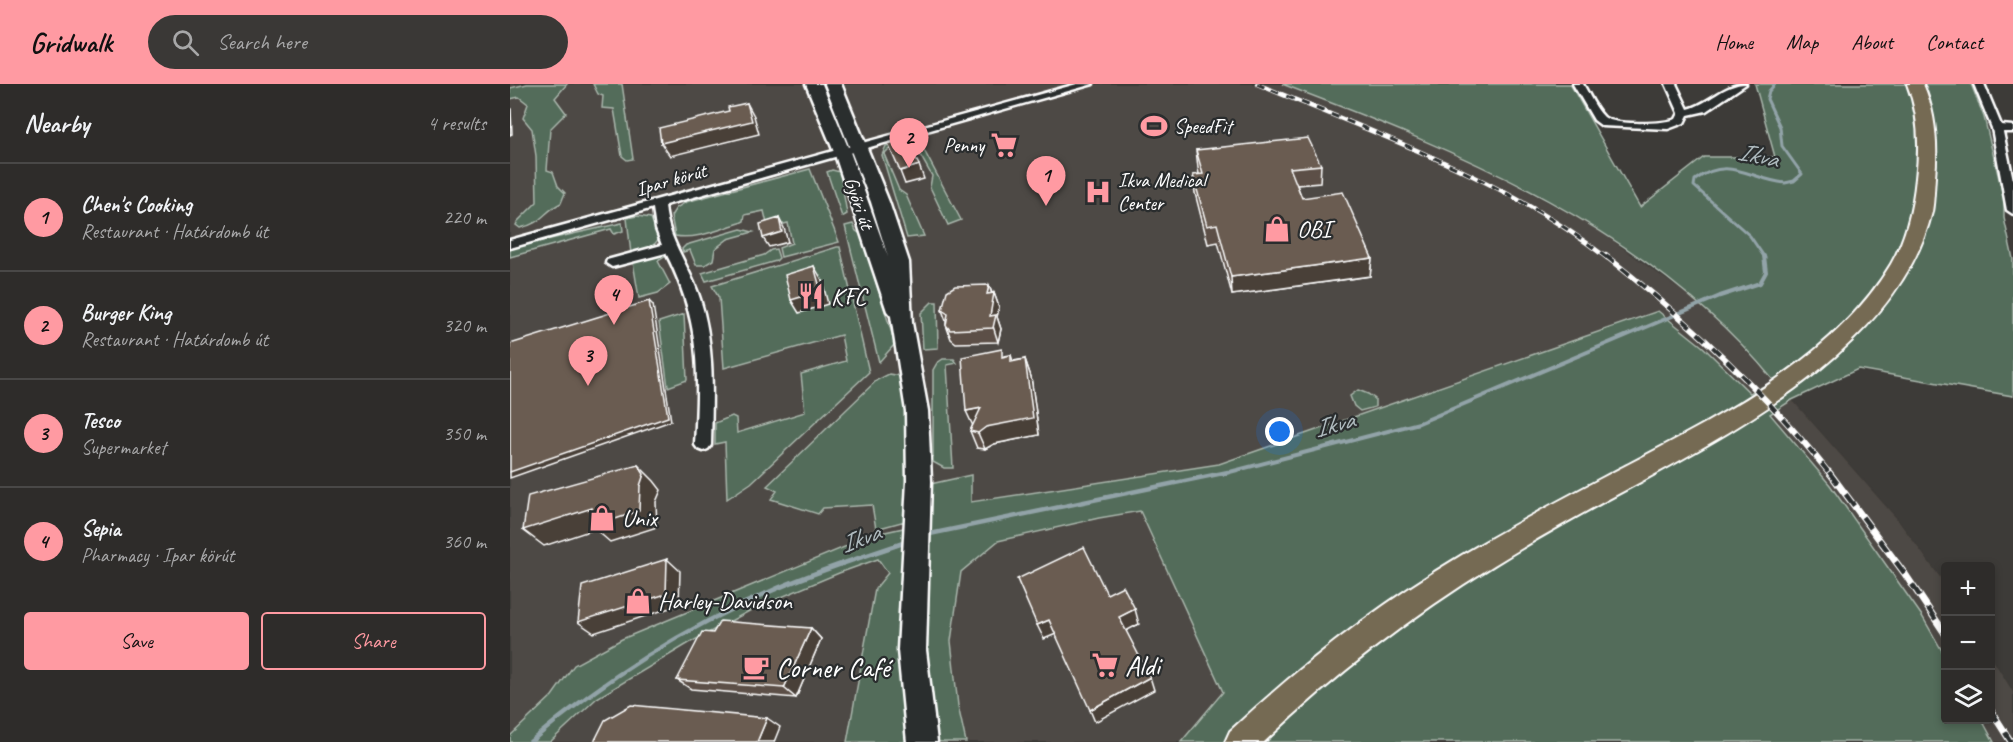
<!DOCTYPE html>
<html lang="en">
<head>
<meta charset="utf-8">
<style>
  body { margin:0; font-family:Caveat,sans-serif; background:#3a3836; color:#f1f3f6 }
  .controls { position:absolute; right:18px; bottom:18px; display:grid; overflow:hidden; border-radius:6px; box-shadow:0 3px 9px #0003 }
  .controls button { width:54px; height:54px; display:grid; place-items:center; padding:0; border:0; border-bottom:2px solid #494847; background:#2e2c2a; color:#f1f3f6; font:30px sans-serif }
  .you { position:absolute; left:770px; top:348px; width:21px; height:21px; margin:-15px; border:4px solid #fff; border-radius:50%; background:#1a73e8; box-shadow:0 0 0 9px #1a73e833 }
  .badge { display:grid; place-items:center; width:39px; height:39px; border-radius:50%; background:#ff9aa2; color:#111; font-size:20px; font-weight:700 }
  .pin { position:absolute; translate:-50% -50px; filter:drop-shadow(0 2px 3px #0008) }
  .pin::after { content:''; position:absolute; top:32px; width:21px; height:18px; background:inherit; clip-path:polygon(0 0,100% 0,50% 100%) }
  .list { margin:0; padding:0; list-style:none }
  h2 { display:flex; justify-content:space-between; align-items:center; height:78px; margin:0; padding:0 24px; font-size:26px }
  h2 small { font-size:20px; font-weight:400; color:#a7a7a8 }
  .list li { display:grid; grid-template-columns:39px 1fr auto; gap:18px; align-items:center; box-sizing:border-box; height:108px; padding:0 24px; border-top:2px solid #494847 }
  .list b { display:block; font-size:22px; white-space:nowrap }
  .list p { margin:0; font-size:20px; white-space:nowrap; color:#a7a7a8 }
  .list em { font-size:20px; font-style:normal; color:#a7a7a8 }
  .actions { display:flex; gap:12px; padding:18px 24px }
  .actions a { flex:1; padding:14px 0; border:2px solid #ff9aa2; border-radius:6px; text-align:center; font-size:21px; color:#ff9aa2 }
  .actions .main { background:#ff9aa2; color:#111 }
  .icon { flex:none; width:33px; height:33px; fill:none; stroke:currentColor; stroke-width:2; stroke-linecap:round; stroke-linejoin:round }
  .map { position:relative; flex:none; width:1503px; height:658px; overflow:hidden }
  header { display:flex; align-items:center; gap:36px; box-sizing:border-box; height:84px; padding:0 30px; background:#ff9aa2; color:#111 }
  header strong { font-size:28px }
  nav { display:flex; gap:33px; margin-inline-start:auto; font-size:21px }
  .search { width:420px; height:54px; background:#3a3836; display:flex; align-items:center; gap:15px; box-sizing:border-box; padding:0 21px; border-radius:33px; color:#a7a7a8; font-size:22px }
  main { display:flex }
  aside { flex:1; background:#2e2c2a }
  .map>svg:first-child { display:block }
  .built { fill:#4e4944 }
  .green { fill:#536c5a; stroke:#a9b6ac; stroke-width:1.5 }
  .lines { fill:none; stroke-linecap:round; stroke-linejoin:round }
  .stream-far2 { stroke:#92a3a8; stroke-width:3 }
  .stream-far1 { stroke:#92a3a8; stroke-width:4 }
  .stream { stroke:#92a3a8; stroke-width:4.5 }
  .minor-casing { stroke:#fff; stroke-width:5 }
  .secondary-casing { stroke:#fff; stroke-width:5 }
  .primary-casing { stroke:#fff; stroke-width:4 }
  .minor { fill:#2a2d2e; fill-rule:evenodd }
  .secondary { fill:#2a2d2e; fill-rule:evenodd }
  .primary { fill:#746b52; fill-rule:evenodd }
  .rail-far2-casing { stroke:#fff; stroke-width:4.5 }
  .rail-far1-casing { stroke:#fff; stroke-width:6 }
  .rail-casing { stroke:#fff; stroke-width:7 }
  .rail-far2 { stroke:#2a2d2e; stroke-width:3; stroke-dasharray:8; stroke-linecap:butt }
  .rail-far1 { stroke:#2a2d2e; stroke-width:4; stroke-dasharray:10; stroke-linecap:butt }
  .rail { stroke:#2a2d2e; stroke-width:4.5; stroke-dasharray:14; stroke-linecap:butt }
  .wall { fill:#5b4f46; stroke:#fff; stroke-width:1.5 }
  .shaded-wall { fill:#4a4039; stroke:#fff; stroke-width:1.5 }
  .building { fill:#6a5c51; stroke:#fff; stroke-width:1.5 }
  .labels { text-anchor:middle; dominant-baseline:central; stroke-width:4.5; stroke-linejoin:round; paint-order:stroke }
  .far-poi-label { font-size:20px; fill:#fff; stroke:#2a2d2e; text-anchor:start }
  .far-street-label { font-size:20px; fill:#fff; stroke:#2a2d2e }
  .poi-label { font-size:24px; fill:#fff; stroke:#2a2d2e; text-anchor:start }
  .water-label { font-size:26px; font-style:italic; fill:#aebabe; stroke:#2a2d2e }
  .near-poi-label { font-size:28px; fill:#fff; stroke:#2a2d2e; text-anchor:start }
</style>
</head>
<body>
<header>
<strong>Gridwalk</strong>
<div class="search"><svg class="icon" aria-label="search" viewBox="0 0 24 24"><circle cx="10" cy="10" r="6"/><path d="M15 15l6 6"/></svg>Search here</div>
<nav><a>Home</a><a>Map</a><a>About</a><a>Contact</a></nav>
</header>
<main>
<aside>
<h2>Nearby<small>4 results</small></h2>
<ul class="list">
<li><span class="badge">1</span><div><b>Chen's Cooking</b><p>Restaurant · Határdomb út</p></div><em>220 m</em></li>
<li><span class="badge">2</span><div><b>Burger King</b><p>Restaurant · Határdomb út</p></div><em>320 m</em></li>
<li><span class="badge">3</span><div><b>Tesco</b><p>Supermarket</p></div><em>350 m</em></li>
<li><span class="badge">4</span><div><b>Sepia</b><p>Pharmacy · Ipar körút</p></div><em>360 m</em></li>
</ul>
<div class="actions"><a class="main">Save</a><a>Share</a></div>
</aside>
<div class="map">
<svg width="1503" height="658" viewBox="0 0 1503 658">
  <rect width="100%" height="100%" fill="#3d3b38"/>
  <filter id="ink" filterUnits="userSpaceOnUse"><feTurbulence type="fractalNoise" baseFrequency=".0167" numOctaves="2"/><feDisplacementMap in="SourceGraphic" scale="12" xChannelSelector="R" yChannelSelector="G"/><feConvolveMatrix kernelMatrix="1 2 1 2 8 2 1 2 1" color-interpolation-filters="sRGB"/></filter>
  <g filter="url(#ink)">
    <path class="built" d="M0,0H772L946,69L1081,141L1183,215L1214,244L1264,297L1240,309L1193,263L1148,227L709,380L461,418V392L396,436L394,444L366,450L64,580L42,612L0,652Z
      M1282,316L1386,434L1435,500V572L1412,532L1320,401L1260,329Z
      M631,427L713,608L671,658H456L448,622L441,557L451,488L488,457L589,434Z
      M368,475L378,489L365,505L337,658H40L87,614L181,558L245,524L329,489Z
      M1481,573L1503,608V658H1484L1472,636H1480Z"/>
    <path class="green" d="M17,0H57L45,14L56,29L40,45L37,86L43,88L48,102L55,109L51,119C34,127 32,140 10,144L6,141L8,137L27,118L26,72L22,45L13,34L18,20L9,13L0,15V4Z
      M83,0H112L123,75L117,76L112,72L104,25L92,24L93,12L88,10Z
      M772,0H1060L1130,123L1194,73H1265L1245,0H1461L1474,33L1494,115V134L1503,175V312L1348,285L1282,316L1260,330L1320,401L1412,532L1435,572L1436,636H1472L1484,658H671L713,608L630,427L589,434L488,457L451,488L441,557L448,622L456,658H337L365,505L378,489L368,475L329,489L245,524L181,558L87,614L40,658H0V652L42,612L64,581L112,555L366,450L393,444L395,437L366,445L362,421L313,424L308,430L261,415L267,407L257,402L367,296L379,290L391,292L397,319L398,405L461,391V418L709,380L1148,227L1193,263L1240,309L1264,297C1139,144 951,68 772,0Z
      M398,53L408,55L451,136L438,141L420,103L422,92L405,62C393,60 382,60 374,70L389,106L396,111L414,152L397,154L372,71L376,62Z
      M300,85L329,158L271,173L269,164L282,159L278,139L258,144L254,127L235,131L234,137L230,139C210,145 186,156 165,152L161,132L166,124L176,118Z
      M322,86L330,88L337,130L332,133L317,88Z
      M127,132L141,134L149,154C143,165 132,166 121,170L117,134Z
      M112,139L113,147L104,150L101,145L0,173V164Z
      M343,140L346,147L351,150L383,253L384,261L369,278L335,142Z
      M231,145L243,148L218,155L205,165L203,176L195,181H186L180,166L173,168L172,165L176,161Z
      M327,163H330L359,288L241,399L217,415L215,358L205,360V339L222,332L226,334L227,349L295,328L291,290L336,277L331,251L214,284L209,214L202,202Z
      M266,165L269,174L266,177L196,197L192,189L254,171L261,166Z
      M149,170L156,172L148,177L160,200L148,209L129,214L123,178Z
      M422,218H427L428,264L413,265L411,229Z
      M174,230L177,296L158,303L149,238Z
      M433,275H444L447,279L437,281L443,384H434L423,378V286L427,279Z
      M848,306L858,310L865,315V323L850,327L844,322L840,312Z"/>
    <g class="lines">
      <path class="stream-far2" d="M1255,174L1240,152L1184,102L1185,96C1219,71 1239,95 1275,99L1284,97L1292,90L1272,62L1270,43L1257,15L1259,7L1265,0"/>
      <path class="stream-far1" d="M712,390L909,339L1210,212L1250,199L1256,188L1254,172"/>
      <path class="stream" d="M415,451L718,388
        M20,658C92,597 172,545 259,508C303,488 350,474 396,458"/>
      <g class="minor-casing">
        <path id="minor" d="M567,0H583L155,121C157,156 180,182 190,215C205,262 202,312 201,361L198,365L193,367L188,365L185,361C189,286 191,238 156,169L102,183L96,179L97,176L152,161L146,145L143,124L0,164V156Z
          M1063,0H1073C1079,10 1085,24 1093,32C1101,42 1154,40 1166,35L1169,29L1156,0H1166L1178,25C1199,20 1214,0 1236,0L1196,27L1178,31L1174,39L1158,45L1092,42L1084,36Z
          M1464,0H1474L1491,41L1503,42V48H1493L1503,96V130L1497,126L1482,44Z"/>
      </g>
      <g class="secondary-casing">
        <path id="secondary" d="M296,0H312L340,68L378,173L361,118L315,0H331L379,118L399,178L402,239L418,327L421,397L416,566L427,658H397L388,566L397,397L396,327L381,232L377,227L324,68Z"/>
      </g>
      <g class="primary-casing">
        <path id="primary" d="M1397,0H1413C1426,29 1428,62 1425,93C1424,105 1424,117 1422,128C1389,260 1233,342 1123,402C1076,427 1029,453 984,481C901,532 825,591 754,658H715L720,647C792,580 868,521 952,471C1004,440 1058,412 1111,384C1207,334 1324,276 1381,180C1396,154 1403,124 1406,94C1410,62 1409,30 1397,0Z"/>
      </g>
      <use href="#minor" class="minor"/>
      <use href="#secondary" class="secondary"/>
      <use href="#primary" class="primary"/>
      <g class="rail-far2-casing">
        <path id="rail-far2" d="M747,0C866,50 995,94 1097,174"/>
      </g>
      <g class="rail-far1-casing">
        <path id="rail-far1" d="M1096,172C1178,236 1254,307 1320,390"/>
      </g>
      <g class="rail-casing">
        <path id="rail" d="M1319,388L1395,490L1436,551
          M1480,625L1501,658"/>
      </g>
      <use href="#rail-far2" class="rail-far2"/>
      <use href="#rail-far1" class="rail-far1"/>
      <use href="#rail" class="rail"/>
    </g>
    <path class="wall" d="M686,66L811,81L810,99L787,101L792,114L862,174L860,192L722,211L708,158L698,160L685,109L683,91L689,90L688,84Z
      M479,201L482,209H484L489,223L487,233L491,245L488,258L446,259L441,255L436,241V237L432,226Z
      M501,271L503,277L515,275L521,293L529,351L484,360L475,365L467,364L460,347L494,272Z
      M301,544L311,555L286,614L181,605L167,596L203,549Z"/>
    <path class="shaded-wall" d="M237,19L244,32L249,50L160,72L151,59Z
      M0,24L1,25L2,50L0,51Z
      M409,81L414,95L395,100L390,87Z
      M269,134L274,144L278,158L259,163L253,154Z
      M862,174L860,192L722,211L721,193Z
      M304,182L312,196L318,220L289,229L281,216Z
      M479,201L483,214L484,209L489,223L487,233L491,245L488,258L480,232L477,210Z
      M139,217L143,221L161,337L0,394V388Z
      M515,275L521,293L529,351L484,360L475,365L468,349Z
      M471,324L464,344L456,327Z
      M128,381L144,397L151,406L146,418L147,443L100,458L85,445L34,462L13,446Z
      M157,475L170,487L169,521L84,549L68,538Z
      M625,525L629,540L614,548L609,533Z
      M539,536L546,550L534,555L527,541Z
      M301,544L311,555L286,614L274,604Z
      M640,593L644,606L585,638L580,626Z
      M257,634L270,643L264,658H247Z"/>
    <path class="building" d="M237,19L242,37L151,59L149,44L219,27L218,23Z
      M798,54L811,81L780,84L792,114L833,108L862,174L721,193L707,140L697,142L683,91L693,90L686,66Z
      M396,55L409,81L390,87L378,60Z
      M269,134L272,148L253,154L250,140Z
      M304,182L311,207L281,216L275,191Z
      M479,201L477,210L484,209L480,232L486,231L483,244L440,246L436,241L438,230L432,226L437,207L445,202Z
      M139,217L158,333L0,388V260Z
      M492,265V273L501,271V278L515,275L523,334L476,343L468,349L460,347L471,324L456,327L452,273Z
      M128,381L134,390L130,402L129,427L82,443V424L13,446L18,412Z
      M574,463L597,510L613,502L625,525L609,533L640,593L580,626L539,536L527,541L507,495Z
      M157,475L156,510L68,538L72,502Z
      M210,537L301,544L274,604L167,596L192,548L203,549Z
      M121,621L257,634L247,658H84L95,636Z"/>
  </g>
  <defs>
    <g id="stadium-bare" transform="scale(2.07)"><path d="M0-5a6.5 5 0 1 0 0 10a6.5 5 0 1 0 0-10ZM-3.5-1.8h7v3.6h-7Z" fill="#ff9aa2" stroke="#2a2d2e" stroke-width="2.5" paint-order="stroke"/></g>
    <g id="supermarket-bare" transform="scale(2.07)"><path d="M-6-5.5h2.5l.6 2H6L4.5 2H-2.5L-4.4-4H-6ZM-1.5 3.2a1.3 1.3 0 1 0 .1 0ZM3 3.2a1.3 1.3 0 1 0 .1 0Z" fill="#ff9aa2" stroke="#2a2d2e" stroke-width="2.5" paint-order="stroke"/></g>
    <g id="hospital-bare" transform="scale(2.07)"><path d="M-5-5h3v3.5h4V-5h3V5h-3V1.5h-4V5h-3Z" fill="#ff9aa2" stroke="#2a2d2e" stroke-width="2.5" paint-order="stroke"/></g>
    <g id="shop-bare" transform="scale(2.07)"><path d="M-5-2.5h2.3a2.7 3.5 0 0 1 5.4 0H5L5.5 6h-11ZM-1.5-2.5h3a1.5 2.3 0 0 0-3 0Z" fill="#ff9aa2" stroke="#2a2d2e" stroke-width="2.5" paint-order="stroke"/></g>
    <g id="restaurant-bare" transform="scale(2.07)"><path d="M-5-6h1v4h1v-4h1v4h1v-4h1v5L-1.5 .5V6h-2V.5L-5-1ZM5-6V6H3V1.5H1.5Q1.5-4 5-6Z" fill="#ff9aa2" stroke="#2a2d2e" stroke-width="2.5" paint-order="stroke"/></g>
    <g id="cafe-bare" transform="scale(2.07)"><path d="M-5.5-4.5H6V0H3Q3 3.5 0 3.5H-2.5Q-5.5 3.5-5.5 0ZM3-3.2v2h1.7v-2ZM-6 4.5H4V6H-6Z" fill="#ff9aa2" stroke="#2a2d2e" stroke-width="2.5" paint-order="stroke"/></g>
  </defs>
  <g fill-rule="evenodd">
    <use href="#stadium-bare" x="644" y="42"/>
    <use href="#supermarket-bare" x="494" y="61"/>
    <use href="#hospital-bare" x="588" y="108"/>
    <use href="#shop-bare" x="767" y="145"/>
    <use href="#restaurant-bare" x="301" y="212"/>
    <use href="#shop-bare" x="92" y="434"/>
    <use href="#shop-bare" x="128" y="517"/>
    <use href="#supermarket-bare" x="595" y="581"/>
    <use href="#cafe-bare" x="246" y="583"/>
  </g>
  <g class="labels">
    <g class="far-poi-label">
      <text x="664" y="42">SpeedFit</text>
      <text x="474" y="61" text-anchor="end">Penny</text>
      <text x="608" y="96">Ikva Medical<tspan x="608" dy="23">Center</tspan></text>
    </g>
    <g class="far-street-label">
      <text transform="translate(161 96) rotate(-16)">Ipar körút</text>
      <text transform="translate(349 119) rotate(71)">Győri út</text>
    </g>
    <g class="poi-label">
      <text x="787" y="145">OBI</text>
      <text x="321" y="212">KFC</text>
      <text x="112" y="434">Unix</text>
      <text x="148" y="517">Harley-Davidson</text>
    </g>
    <g class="water-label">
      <text transform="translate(1248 71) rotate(12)">Ikva</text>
      <text transform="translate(824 340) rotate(-14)">Ikva</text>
      <text transform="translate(350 454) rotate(-20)">Ikva</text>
    </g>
    <g class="near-poi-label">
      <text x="615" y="581">Aldi</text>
      <text x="266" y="583">Corner Café</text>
    </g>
  </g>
</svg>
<div class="controls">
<button>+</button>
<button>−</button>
<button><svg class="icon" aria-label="layers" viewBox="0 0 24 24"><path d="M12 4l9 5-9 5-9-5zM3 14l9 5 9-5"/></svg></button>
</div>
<div class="you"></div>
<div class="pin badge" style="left:536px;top:122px">1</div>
<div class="pin badge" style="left:399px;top:84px">2</div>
<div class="pin badge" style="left:78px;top:302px">3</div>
<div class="pin badge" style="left:104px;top:241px">4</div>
</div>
</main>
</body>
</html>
